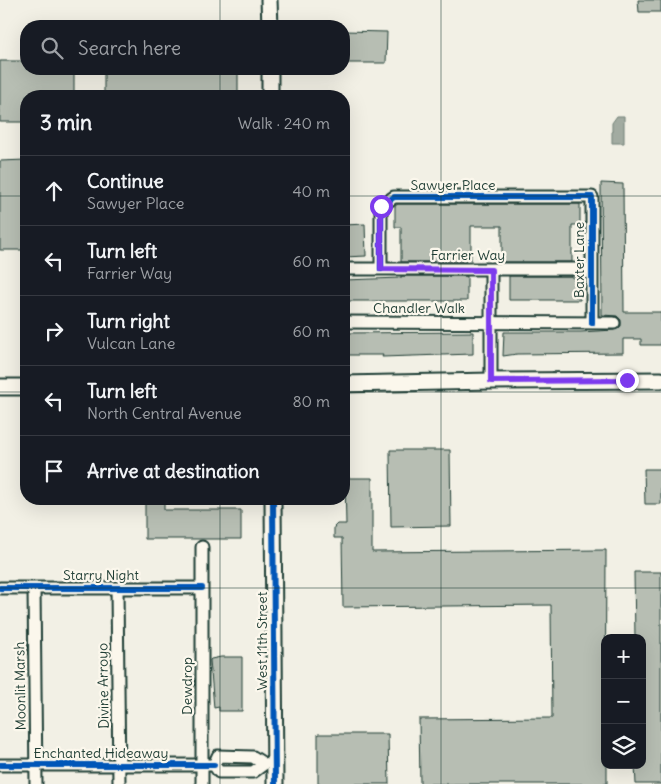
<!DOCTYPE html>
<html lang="en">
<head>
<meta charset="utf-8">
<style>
  body { margin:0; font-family:Delius,sans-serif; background:#242831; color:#f1f3f6 }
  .controls { position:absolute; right:15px; bottom:15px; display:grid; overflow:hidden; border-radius:10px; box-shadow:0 5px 20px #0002 }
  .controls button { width:45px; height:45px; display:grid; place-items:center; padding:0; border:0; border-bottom:1px solid #363941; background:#171b24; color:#f1f3f6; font:25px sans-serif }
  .stop { position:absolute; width:15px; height:15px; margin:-11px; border:4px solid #7c3aed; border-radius:50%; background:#fff }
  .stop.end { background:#7c3aed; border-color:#fff; box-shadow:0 1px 5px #0008 }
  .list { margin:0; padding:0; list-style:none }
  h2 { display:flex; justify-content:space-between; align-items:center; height:65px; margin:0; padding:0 20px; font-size:21px }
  h2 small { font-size:16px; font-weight:400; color:#9ea1a6 }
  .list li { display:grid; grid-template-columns:32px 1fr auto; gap:15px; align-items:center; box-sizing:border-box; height:70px; padding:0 20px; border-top:1px solid #363941 }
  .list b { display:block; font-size:19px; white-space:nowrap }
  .list p { margin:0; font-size:16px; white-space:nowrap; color:#9ea1a6 }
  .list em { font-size:16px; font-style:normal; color:#9ea1a6 }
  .icon { flex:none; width:28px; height:28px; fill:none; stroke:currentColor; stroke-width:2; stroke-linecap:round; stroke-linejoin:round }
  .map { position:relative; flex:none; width:661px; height:784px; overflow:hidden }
  .search { position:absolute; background:#171b24; box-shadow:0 5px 20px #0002; left:20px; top:20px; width:330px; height:55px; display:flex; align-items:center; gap:12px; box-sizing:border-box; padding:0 18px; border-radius:20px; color:#9ea1a6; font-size:19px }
  .panel { position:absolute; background:#171b24; box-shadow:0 5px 20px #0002; left:20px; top:90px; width:330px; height:415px; border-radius:20px }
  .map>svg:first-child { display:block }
  .water { fill:#a2aba1; stroke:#6e7f75 }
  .building { fill:#b7beb3; stroke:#1f3d34 }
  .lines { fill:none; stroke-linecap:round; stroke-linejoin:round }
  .street-casing { stroke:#1f3d34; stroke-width:15 }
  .secondary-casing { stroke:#1f3d34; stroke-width:19 }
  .street { stroke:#fbf7ec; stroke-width:11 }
  .secondary { stroke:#fbf7ec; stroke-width:15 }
  .cycleway-casing { stroke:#fbf7ec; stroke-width:9 }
  .cycleway { stroke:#0057b8; stroke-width:6 }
  .route { stroke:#7c3aed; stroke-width:6 }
  .grid { fill:none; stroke:#1f3d34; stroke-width:1; stroke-opacity:0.55 }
  .labels { text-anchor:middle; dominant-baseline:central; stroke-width:4.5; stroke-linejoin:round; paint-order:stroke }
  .street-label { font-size:14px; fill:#1f3d34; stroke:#fbf7ec }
</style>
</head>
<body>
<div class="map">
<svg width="661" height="784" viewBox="0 0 661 784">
  <rect width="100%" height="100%" fill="#f2f0e5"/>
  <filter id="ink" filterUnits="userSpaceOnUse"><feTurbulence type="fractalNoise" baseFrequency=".02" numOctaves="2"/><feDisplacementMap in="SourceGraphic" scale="10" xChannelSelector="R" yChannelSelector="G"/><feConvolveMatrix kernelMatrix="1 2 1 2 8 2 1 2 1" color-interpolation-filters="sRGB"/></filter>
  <g filter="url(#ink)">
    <path class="water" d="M617,116H624V143H612V123Z"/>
    <path class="building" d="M638,0H661V12H639Z
      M344,31L387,32L386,63H344Z
      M0,61H26V69H74V96H26V122H0Z
      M104,69H238V96H104Z
      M26,160V250H0V161Z
      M601,183L623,184L624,312H661V345H641V339H623V353L517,354L503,356L504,332H581L614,330L621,326V320L617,316L602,315Z
      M398,204H580V225H572V262H502V226H471V262H401V227H395V206Z
      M365,224L366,256L344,257V225Z
      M401,276H467V301H344V280L401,278Z
      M509,276H572V278H579L580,300H509Z
      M473,332V354L382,357L383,355H344V333Z
      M390,450H450L451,526L391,527Z
      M644,469H661V504H645Z
      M345,478H372V552L606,550L605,765H607V784H420L419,719L552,718L551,605L343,607L342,538H334V527L337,524H346Z
      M145,499H164V510H241V539H145Z
      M634,572H661V784H636L635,765H642V638H635Z
      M221,657H242V711H219V707L214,708L210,660L211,659Z
      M318,734H388L389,784H318Z"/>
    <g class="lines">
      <g class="street-casing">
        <path id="street" d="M344,269H592
          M381,269V206L394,197H592V323
          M491,270V381
          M344,322L614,323
          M0,588H202
          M34,588L36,784
          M117,588L119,784
          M218,756L253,757L264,764L253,772H219L214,765Z
          M0,765H214
          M202,784V547"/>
      </g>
      <g class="secondary-casing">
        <path id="secondary" d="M269,0L270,26
          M270,69V96
          M344,384L491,381L661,380
          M0,387H26
          M273,499L275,784"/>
      </g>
      <use href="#street" class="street"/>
      <use href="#secondary" class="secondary"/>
      <g class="cycleway-casing">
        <path id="cycleway" d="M381,269V206L394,197H592V323
          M273,499L275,784
          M0,588H202
          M0,765H214"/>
      </g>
      <use href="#cycleway" class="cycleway"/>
    </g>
  </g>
  <g class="lines" filter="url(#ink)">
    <path class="route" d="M381,206V269L491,270V381L627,380"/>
  </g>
  <path class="grid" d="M220,0V26M441,0V784M220,69V96M0,196H26M344,196H661M0,392H26M344,392H661M220,499V784M0,588H661"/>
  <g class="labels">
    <g class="street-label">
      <text x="453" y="185">Sawyer Place</text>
      <text x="468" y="255">Farrier Way</text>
      <text transform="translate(579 260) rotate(-90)">Baxter Lane</text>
      <text x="419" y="308">Chandler Walk</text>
      <text x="101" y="575">Starry Night</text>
      <text transform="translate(262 641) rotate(-90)">West 11th Street</text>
      <text transform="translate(20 686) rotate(-91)">Moonlit Marsh</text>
      <text transform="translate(103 686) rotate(-91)">Divine Arroyo</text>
      <text transform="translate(187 686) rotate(-90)">Dewdrop</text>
      <text x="101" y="753">Enchanted Hideaway</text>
    </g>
  </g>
</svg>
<div class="controls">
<button>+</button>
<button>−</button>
<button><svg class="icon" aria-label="layers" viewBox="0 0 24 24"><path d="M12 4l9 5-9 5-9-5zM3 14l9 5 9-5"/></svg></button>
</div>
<div class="stop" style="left:381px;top:206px"></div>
<div class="stop end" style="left:627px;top:380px"></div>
<div class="search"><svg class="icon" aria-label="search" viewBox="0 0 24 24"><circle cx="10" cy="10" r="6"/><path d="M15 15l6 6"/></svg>Search here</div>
<section class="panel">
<h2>3 min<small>Walk · 240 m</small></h2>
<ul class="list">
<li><svg class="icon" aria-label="ahead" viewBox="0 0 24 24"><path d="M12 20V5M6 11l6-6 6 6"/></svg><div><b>Continue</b><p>Sawyer Place</p></div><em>40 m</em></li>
<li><svg class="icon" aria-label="left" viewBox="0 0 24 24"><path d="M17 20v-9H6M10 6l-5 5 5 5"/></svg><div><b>Turn left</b><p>Farrier Way</p></div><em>60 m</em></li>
<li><svg class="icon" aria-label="right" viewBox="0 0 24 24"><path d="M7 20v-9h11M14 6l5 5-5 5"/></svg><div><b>Turn right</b><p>Vulcan Lane</p></div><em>60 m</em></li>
<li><svg class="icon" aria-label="left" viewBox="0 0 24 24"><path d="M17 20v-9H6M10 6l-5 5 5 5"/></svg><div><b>Turn left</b><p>North Central Avenue</p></div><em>80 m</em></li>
<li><svg class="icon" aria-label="arrive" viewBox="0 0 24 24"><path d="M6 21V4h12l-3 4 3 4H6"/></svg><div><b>Arrive at destination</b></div></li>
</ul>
</section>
</div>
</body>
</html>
